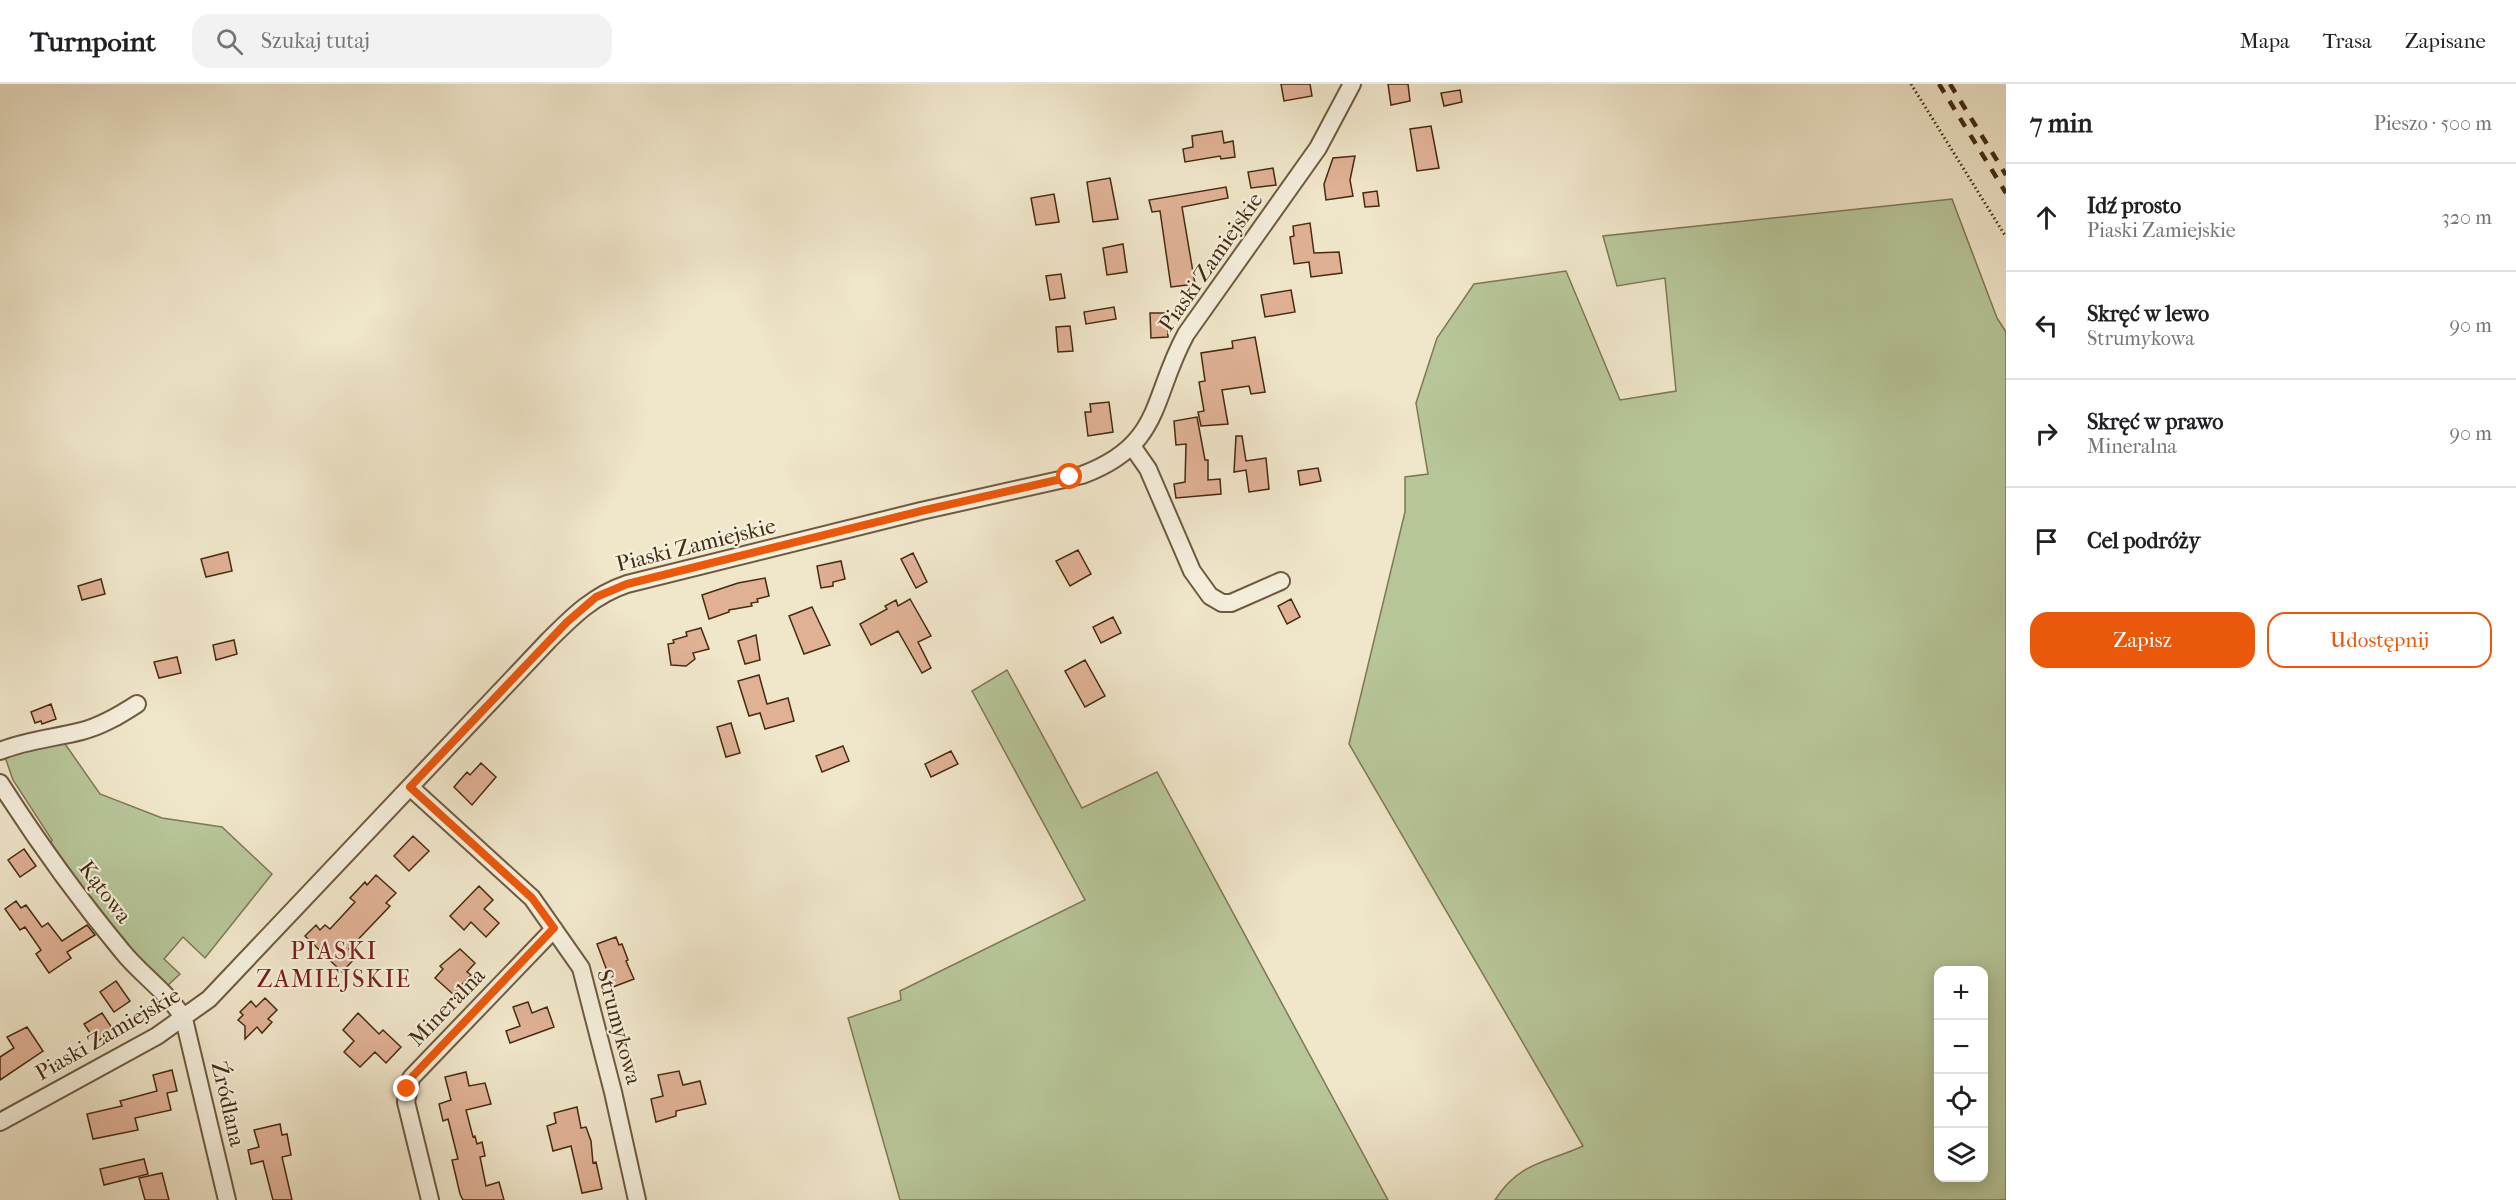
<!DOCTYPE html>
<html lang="pl">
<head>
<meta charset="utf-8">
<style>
  body { margin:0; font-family:"IM FELL French Canon",serif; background:#f2f2f2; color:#202124 }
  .controls { position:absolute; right:18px; bottom:18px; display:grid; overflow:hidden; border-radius:12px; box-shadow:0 3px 15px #0003 }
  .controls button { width:54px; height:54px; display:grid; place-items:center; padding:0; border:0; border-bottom:2px solid #e0e0e0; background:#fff; color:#202124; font:30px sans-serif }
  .stop { position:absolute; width:18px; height:18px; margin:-14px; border:4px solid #ea580c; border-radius:50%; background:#fff }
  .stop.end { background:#ea580c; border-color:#fff; box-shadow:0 2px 6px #0008 }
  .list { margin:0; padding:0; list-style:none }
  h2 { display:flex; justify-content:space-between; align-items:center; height:78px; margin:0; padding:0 24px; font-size:26px }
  h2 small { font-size:20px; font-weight:400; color:#757577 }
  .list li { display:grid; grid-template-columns:39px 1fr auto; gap:18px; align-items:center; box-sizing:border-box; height:108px; padding:0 24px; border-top:2px solid #e0e0e0 }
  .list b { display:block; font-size:22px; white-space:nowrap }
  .list p { margin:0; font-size:20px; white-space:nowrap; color:#757577 }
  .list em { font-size:20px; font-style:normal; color:#757577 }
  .actions { display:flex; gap:12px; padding:18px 24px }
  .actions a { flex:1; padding:14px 0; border:2px solid #ea580c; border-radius:18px; text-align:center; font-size:21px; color:#ea580c }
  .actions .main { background:#ea580c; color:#fff }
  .icon { flex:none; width:33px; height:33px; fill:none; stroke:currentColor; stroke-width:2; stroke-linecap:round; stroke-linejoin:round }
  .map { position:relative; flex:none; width:2006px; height:1116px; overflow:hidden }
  header { display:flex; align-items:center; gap:36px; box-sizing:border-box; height:84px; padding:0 30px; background:#fff; border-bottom:2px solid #e0e0e0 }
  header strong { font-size:28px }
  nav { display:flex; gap:33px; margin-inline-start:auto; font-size:21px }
  .search { width:420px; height:54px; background:#f2f2f2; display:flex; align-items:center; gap:15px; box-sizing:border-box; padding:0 21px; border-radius:18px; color:#757577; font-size:22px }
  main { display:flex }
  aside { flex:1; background:#fff }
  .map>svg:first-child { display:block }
  .green { fill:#b7c699; stroke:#7e7854; stroke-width:1.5; fill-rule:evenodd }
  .building { fill:#e0b195; stroke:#462b10; stroke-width:1.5 }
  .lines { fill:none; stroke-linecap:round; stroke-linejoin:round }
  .minor-casing { stroke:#705a3e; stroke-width:20 }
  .path { stroke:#462b10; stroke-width:3; stroke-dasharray:1.5 3; stroke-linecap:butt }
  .minor { stroke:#f5efdd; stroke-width:16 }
  .rail { stroke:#462b10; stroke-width:4.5; stroke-dasharray:10 10; stroke-linecap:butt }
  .route { stroke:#ea580c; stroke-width:8 }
  .labels { text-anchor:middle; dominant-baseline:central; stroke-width:4.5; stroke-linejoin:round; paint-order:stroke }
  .street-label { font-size:22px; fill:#462b10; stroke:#f5efdd }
  .neighbourhood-label { font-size:24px; letter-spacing:1.5px; fill:#7a1f14; stroke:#f5efdd }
</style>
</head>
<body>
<header>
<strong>Turnpoint</strong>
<div class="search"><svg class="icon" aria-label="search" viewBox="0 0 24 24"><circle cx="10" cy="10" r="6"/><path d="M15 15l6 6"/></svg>Szukaj tutaj</div>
<nav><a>Mapa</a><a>Trasa</a><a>Zapisane</a></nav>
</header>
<main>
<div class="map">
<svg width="2006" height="1116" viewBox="0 0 2006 1116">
  <rect width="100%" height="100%" fill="#f0e6ca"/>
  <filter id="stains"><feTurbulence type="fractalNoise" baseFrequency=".00333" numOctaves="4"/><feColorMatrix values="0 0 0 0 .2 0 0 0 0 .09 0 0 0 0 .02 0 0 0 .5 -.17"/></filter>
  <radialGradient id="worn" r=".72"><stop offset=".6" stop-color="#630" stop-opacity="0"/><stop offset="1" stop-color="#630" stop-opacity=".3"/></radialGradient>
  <path class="green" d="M1952,115L1997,234L2006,248V1116H1495C1519,1078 1546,1079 1583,1062L1349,660L1405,428V393L1428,390L1416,319L1437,254L1474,200L1566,187L1620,316L1676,307L1665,194L1617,202L1603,152ZM1938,886H1984V1094H1938Z
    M1007,586L1082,724L1157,688L1388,1116H900L848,934L901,916L900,907L1085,816L972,607Z
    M63,657L100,710L162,734L222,743L272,790L205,874L183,853L164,875L180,890L165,904L127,867L49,764L52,756L13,696L5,673Z"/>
  <path class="building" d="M1281,0H1310L1312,12L1284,17Z
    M1388,0H1408L1410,17L1391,21Z
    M1460,6L1462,18L1444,22L1441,9Z
    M1431,42L1439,84L1417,87L1410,45Z
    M1222,47L1224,59L1233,57L1235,73L1221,75L1220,72L1185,78L1183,65L1193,63L1192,52Z
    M1355,72L1350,96L1353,112L1326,116L1324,100L1333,74Z
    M1273,84L1276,101L1251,104L1248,88Z
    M1110,94L1118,135L1093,138L1087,98Z
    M1226,103L1228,114L1182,123L1195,200L1171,203L1160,127L1152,128L1149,116Z
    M1377,107L1379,122L1365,123L1363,109Z
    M1054,110L1059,138L1036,141L1031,114Z
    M1310,139L1314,169L1339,168L1342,189L1311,193L1309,178L1294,180L1290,153L1294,152L1293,142Z
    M1123,160L1127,188L1107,191L1103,164Z
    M1061,190L1065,214L1050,216L1046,192Z
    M1291,206L1295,228L1265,233L1261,211Z
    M1114,223L1116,235L1086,240L1084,228Z
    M1150,229H1167L1168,253L1151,254Z
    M1070,242L1073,267L1058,268L1056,243Z
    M1255,253L1265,308L1251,310L1249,302L1222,306L1228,340L1201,342L1198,328L1204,327L1199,298L1205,297L1201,269L1233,264L1232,257Z
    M1109,318L1113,348L1088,352L1085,328H1091L1090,320Z
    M1197,333L1205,376H1208V396L1220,395L1221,410L1176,414L1174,400L1185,398L1186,360L1176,361L1174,337Z
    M1236,352H1242L1246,377L1266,374L1269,405L1249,408L1246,386L1234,388Z
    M1318,384L1321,397L1300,401L1298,387Z
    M1078,466L1091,490L1070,502L1056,477Z
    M228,468L232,487L206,493L201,475Z
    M913,469L927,498L916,504L901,475Z
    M841,477L845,495L833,498V502L821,504L817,482Z
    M765,494L769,512L757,515L758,518L751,519L752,522L729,526V528L709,535L702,511L738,499Z
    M101,495L105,510L82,516L78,502Z
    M910,515L931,552L918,558L931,584L922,589L898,547L871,561L860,540L887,525L885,522L896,516L898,522Z
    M1291,515L1300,533L1287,540L1278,522Z
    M812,523L830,561L804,570L789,532Z
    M1113,533L1121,549L1101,559L1093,543Z
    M701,544L709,565L693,569L695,575L686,582L671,581L668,560L674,559L673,556L687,552L686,548Z
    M756,551L760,576L745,580L738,557Z
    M234,556L237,570L216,576L213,561Z
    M177,573L181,589L159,594L154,578Z
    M1085,576L1105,612L1085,623L1065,587Z
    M759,591L767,620L788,614L794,637L765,645L760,629L749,632L738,597Z
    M51,620L56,635L42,640L41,637L35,639L31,628Z
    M731,639L740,669L726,673L717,643Z
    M843,662L849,677L822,688L816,672Z
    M951,667L958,680L931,693L925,680Z
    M481,679L496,693L472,721L454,703L467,688L470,691Z
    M413,752L429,767L409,787L394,772Z
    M24,765L36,782L20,793L8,776Z
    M376,791L396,809L386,819L390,822L349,865L357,872L342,888L305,852L316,841L320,846L325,841L330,845L355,818L350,814L365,798L367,801Z
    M479,802L493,816L484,825L499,839L486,853L471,838L464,846L450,832Z
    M16,817L21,824L26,821L42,843L48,839L62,857L87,841L95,851L67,868L71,874L49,889L36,870L41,866L25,843L20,846L5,825Z
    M616,853L619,861L622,860L628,876L626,877L634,895L613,903L597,860Z
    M460,865L475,879L467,888L471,891L453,910L435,894L443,885L440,882Z
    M116,897L130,917L114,928L100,908Z
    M265,914L277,926L268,935L272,938L262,949L257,943L245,955V942L238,936L243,931L240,928L251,917L256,923Z
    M528,918L532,929L547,923L554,943L510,959L506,947L520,942L513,923Z
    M102,929L114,947L96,958L84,940Z
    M358,929L379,950L383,946L401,963L386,979L375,968L360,983L344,968L354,957L343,946Z
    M27,943L43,967L0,996V973L14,964L7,953Z
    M172,986L177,1007L167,1009L171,1026L135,1034L138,1046L93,1055L87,1030L122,1022L120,1017L157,1007L153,991Z
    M679,987L683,1001L700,997L706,1020L676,1027V1032L656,1038L651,1015L663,1012L658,991Z
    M466,988L469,1002L485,999L491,1020L466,1026L473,1053L475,1052L477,1060L482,1058L485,1072L480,1073L486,1102L499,1098L504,1116H463L460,1110L452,1076L458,1075L448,1035L443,1037L439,1020L451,1016L445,993Z
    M577,1023L581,1044L586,1043L591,1057L593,1079L596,1078L602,1105L582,1109L571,1062L553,1067L547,1042L556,1039L554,1029Z
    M280,1040L282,1051L287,1050L291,1071L282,1073L292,1116H273L263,1077L251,1080L248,1066L259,1063L254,1046Z
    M144,1075L148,1090L104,1101L100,1085Z
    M162,1089L169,1116H145L139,1094Z"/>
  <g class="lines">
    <g class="minor-casing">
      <path id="minor" d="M1132,362L1148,385L1192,487L1210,512L1222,519H1231L1281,497
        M0,667C26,656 55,654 82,647C102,642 120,631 137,620
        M0,699C37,757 78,814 122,867C141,891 168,908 184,935L227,1116
        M410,703L532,814L581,884L613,1008L637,1116
        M0,1038L157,952L209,915L549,556C573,532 594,511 627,500L921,427L1082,391C1163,361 1151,314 1186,250L1318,64L1352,0
        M430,1116L406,1018L411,994L554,845"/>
    </g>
    <path class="path" d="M1911,0L2006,153"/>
    <use href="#minor" class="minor"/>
    <path class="rail" d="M1939,0L2006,109
      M1950,0L2006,91"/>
  </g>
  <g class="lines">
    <path class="route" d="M407,1005L411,994L554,844L532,814L410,703L567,538L596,513L627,500L921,427L1070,393"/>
  </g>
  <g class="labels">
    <g class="street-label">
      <text transform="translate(1211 178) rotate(-55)">Piaski Zamiejskie</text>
      <text transform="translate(696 461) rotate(-14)">Piaski Zamiejskie</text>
      <text transform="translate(105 808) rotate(53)">Kątowa</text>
      <text transform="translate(447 923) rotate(-46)">Mineralna</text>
      <text transform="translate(619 943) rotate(75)">Strumykowa</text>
      <text transform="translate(108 950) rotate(-30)">Piaski Zamiejskie</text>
      <text transform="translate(228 1020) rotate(77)">Źródlana</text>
    </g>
    <g class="neighbourhood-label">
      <text x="334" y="867">PIASKI<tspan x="334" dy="28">ZAMIEJSKIE</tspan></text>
    </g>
  </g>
  <rect width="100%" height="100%" filter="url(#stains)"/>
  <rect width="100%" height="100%" fill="url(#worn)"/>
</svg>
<div class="controls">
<button>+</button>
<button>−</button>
<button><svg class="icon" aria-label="locate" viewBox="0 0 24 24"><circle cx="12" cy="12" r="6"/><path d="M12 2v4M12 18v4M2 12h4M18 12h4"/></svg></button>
<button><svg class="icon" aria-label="layers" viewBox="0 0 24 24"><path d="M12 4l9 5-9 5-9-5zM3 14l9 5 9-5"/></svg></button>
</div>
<div class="stop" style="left:1070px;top:393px"></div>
<div class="stop end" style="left:407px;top:1005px"></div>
</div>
<aside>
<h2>7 min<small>Pieszo · 500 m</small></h2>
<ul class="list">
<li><svg class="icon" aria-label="ahead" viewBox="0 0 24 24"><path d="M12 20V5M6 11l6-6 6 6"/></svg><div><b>Idź prosto</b><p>Piaski Zamiejskie</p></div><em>320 m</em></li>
<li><svg class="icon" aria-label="left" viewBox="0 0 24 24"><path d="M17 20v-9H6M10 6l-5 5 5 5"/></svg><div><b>Skręć w lewo</b><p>Strumykowa</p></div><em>90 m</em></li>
<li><svg class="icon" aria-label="right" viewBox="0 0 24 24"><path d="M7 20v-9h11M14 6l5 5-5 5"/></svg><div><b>Skręć w prawo</b><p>Mineralna</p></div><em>90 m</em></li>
<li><svg class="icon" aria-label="arrive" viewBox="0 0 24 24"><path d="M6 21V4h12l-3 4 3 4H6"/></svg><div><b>Cel podróży</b></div></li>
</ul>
<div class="actions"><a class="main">Zapisz</a><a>Udostępnij</a></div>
</aside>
</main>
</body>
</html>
